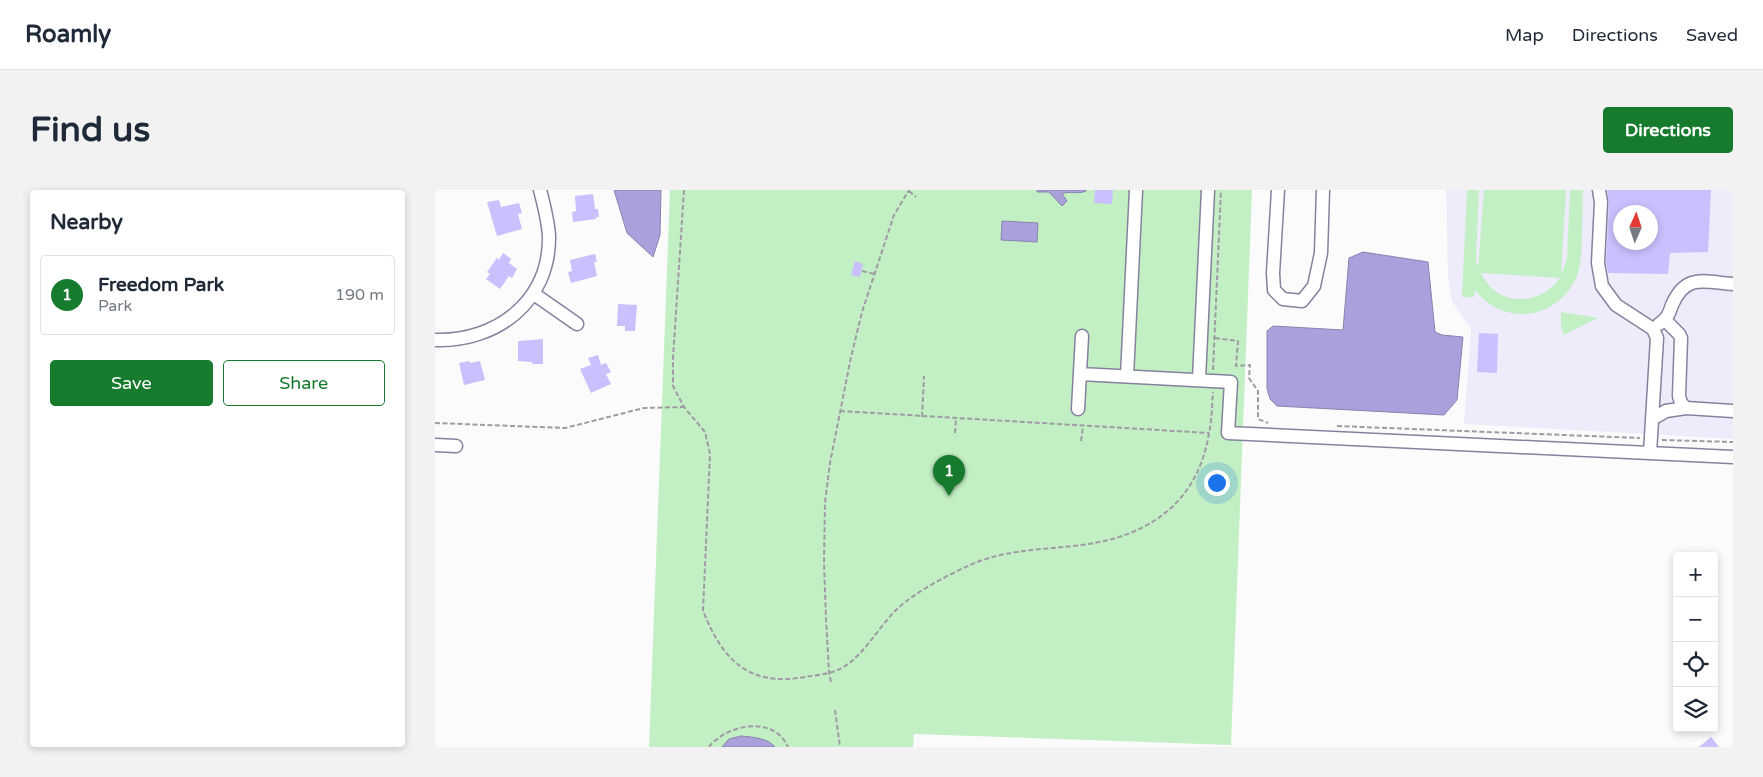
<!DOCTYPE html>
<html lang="en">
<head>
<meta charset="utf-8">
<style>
  body { margin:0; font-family:"Varela Round",sans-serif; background:#f2f2f3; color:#1f2937 }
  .controls { position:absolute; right:15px; bottom:15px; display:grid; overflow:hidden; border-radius:5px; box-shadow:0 2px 8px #0003 }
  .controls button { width:45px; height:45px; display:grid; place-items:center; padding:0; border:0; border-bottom:1px solid #e0e1e3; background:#fff; color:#1f2937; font:25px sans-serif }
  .compass { position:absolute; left:1178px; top:15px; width:45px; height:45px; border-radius:50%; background:#fff; box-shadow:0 2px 8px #0003; rotate:3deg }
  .you { position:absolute; left:781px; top:292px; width:18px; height:18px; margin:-12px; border:4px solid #fff; border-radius:50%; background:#1a73e8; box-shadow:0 0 0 8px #1a73e833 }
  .badge { display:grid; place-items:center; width:32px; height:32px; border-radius:50%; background:#177b2e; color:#fff; font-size:16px; font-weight:700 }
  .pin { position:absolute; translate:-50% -41px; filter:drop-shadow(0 1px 2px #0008) }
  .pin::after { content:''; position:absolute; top:26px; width:18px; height:15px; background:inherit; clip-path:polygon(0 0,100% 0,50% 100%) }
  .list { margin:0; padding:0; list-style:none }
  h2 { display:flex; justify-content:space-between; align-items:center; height:65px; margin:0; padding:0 20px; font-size:21px }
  h2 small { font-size:16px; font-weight:400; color:#747a83 }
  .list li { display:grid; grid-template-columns:32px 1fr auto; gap:15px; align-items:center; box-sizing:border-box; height:80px; margin:0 10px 10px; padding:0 10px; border:1px solid #e0e1e3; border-radius:5px }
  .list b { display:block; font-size:19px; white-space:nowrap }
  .list p { margin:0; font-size:16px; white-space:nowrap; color:#747a83 }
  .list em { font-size:16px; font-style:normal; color:#747a83 }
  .actions { display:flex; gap:10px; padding:15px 20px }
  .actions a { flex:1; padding:11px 0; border:1px solid #177b2e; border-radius:5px; text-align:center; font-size:18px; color:#177b2e }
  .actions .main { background:#177b2e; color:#fff }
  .icon { flex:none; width:28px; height:28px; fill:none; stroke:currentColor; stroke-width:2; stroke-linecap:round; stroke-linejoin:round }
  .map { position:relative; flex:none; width:1298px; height:557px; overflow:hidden; border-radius:5px }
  header { display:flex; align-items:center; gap:30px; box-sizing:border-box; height:70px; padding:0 25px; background:#fff; border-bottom:1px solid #e0e1e3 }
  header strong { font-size:24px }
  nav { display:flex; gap:28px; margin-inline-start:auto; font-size:18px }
  .intro { display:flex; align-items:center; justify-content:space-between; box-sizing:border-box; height:120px; padding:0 30px }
  h1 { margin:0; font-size:35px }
  .button { padding:12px 22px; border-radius:5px; background:#177b2e; color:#fff; font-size:18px; font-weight:700 }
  main { display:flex; gap:30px; padding:0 30px }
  aside { flex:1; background:#fff; border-radius:5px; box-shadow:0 2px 8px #0003 }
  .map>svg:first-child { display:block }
  .built { fill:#eeecfb; fill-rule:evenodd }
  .green { fill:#c2efc4; fill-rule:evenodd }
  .water { fill:#aaa1dc; stroke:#8982af }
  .building { fill:#c9c0fd; fill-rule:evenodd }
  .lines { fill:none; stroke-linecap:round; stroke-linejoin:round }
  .minor-casing { stroke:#86829e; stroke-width:15 }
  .path { stroke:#9d9ca2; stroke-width:2; stroke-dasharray:5 2.5; stroke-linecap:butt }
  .minor { stroke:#fff; stroke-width:12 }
</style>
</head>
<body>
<header>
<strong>Roamly</strong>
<nav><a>Map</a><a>Directions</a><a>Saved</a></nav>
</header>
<div class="intro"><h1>Find us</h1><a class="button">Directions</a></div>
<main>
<aside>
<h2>Nearby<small></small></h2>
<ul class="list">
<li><span class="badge">1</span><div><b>Freedom Park</b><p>Park</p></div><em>190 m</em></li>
</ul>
<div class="actions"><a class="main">Save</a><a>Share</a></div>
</aside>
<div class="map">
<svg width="1298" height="557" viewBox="0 0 1298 557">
  <rect width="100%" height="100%" fill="#fbfbfb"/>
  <path class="built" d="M1011,0H1298V249L1029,234L1036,139L1017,111L1013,88ZM1186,22H1216V52H1186Z"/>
  <path class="green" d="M235,0H817L796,555L479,544L478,557H214Z
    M1032,0H1044L1041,70L1043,78L1049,0H1131L1126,85L1132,69L1135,0H1148C1147,24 1148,50 1145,74C1141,101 1117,123 1090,124C1069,125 1052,115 1040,100L1039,107H1027ZM1046,83L1125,88C1104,117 1062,117 1046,83Z
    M1126,122L1163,128L1129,145L1126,137Z"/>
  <path class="water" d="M179,0H226L225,45L218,67L192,43Z
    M602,0H651V1C642,5 635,0 627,4L632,11L627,16L614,2H602Z
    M567,31L603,33L602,52L566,50Z
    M928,62L993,72L1000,142L1007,145L1028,147L1022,210L1009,225L842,216L835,209L832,198V141L838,136L908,140L914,68Z
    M306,546C317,547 333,548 340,557H287L294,549Z"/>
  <path class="building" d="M660,0H678L677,14L659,13Z
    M1172,0H1276L1273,62L1235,63L1233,84L1173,83L1171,72L1174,12ZM1186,22H1216V52H1186Z
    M158,4L160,19H163L164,27H161V29L138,32L137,22L141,21L140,6Z
    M64,10L66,17L84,13L87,23L83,24L87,39L62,46L52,12Z
    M68,63L76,69L74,73L82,79L77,88L74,86L65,99L51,89L55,84L52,82L62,68L64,70Z
    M160,64L162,72H159L162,86L136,93L133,82L137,81L135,70Z
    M420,71L428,74L425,87L416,85Z
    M183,114L202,115L200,141H190V136H182Z
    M1044,143L1063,144L1062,183L1042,182Z
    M108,149V174H97V172L83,171V151Z
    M163,165L166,175L171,173L176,182L171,184L176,194L156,203L145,179L156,175L153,168Z
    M34,171L35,173L45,171L50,190L29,195L24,173Z
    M1276,547L1284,557H1264Z"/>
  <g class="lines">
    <g class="minor-casing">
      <path id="minor" d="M843,0L838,83L839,100L848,109L867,111L879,96L886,63L888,0
        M1164,0L1166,12L1163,73L1167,96L1181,115L1218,139L1222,148L1215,263
        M99,104L142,134
        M1230,130L1244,144L1246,148L1244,206L1246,213L1251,218L1298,221
        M1224,134C1232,129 1234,124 1237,115C1251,83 1269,92 1298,94
        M0,150C62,152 115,111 114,46C113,30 109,15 105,0
        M645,184L796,192L793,243L1298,267
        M692,186L701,0
        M764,189L773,0
        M643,219L647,146
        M1217,229L1231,221L1251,218
        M0,255L21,256"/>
    </g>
    <path class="path" d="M249,0L238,168V196L249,217L270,242L275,264L268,421C288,470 313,497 370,487C382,485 396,484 407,478C429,465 443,438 461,420C480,402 511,386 535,375C571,359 608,360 646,355C713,347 763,313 774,243C777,230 777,215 778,202
      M474,1L481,7
      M427,81L440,84
      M780,148L803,151L801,176L815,175L814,188L823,201V229L833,233
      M778,180L786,0
      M405,221L774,243
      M487,227L489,186
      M0,233L130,238L209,218L249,217
      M902,236L1205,248
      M520,243L521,229
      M1227,250L1298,252
      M646,251L648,236
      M396,492L394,482L391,429L389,373L390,312L395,273L416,167L427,122L459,25L474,0
      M400,520L405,557
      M274,557C292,534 339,525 353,557"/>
    <use href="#minor" class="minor"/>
  </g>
</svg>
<div class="controls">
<button>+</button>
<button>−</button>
<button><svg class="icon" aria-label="locate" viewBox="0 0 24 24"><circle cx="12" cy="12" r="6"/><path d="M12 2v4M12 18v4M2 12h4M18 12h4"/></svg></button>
<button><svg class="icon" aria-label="layers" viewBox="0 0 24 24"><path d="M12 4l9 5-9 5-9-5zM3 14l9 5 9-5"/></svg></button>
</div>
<svg class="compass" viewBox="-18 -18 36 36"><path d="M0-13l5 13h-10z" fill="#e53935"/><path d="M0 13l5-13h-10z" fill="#747a83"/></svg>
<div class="you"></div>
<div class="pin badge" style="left:514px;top:306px">1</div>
</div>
</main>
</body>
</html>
